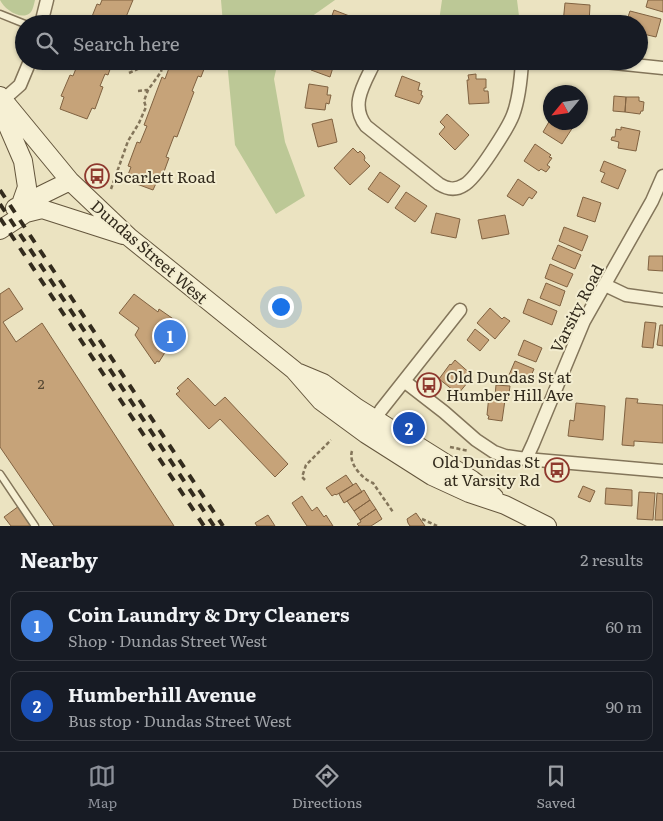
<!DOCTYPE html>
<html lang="en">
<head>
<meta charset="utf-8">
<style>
  body { margin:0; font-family:Literata,serif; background:#20242c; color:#f1f3f6 }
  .compass { position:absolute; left:543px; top:85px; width:45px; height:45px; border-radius:50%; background:#171b24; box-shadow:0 1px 4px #0004; rotate:241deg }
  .you { position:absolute; left:280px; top:306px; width:18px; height:18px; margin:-12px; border:4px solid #fff; border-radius:50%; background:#1a73e8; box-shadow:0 0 0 8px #1a73e833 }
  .badge { display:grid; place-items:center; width:32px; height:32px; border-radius:50%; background:#8c9099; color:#fff; font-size:16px; font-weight:700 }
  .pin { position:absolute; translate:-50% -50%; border:2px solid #fff; box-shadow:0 1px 5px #0006 }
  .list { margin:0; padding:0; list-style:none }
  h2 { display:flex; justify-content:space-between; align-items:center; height:65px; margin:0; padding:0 20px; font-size:21px }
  h2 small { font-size:16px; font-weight:400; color:#9ea1a6 }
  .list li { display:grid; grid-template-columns:32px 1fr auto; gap:15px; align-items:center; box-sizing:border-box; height:70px; margin:0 10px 10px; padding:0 10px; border:1px solid #363941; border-radius:10px }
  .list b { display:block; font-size:19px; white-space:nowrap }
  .list p { margin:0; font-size:16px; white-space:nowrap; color:#9ea1a6 }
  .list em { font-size:16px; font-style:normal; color:#9ea1a6 }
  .icon { flex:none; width:28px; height:28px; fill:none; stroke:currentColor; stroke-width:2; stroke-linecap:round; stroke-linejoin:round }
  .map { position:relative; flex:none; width:663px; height:526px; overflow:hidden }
  .search { position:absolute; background:#171b24; box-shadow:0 1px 4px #0004; left:15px; right:15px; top:15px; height:55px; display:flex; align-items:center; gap:12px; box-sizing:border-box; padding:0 18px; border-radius:28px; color:#9ea1a6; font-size:19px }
  .sheet { height:225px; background:#171b24 }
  nav { display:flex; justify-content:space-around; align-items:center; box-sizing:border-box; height:70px; border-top:1px solid #363941; background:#171b24; font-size:14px; color:#9ea1a6 }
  nav a { display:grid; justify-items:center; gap:2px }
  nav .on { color:#8c9099 }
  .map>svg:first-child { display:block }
  .green { fill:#bcc896 }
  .building { fill:#c6a379; stroke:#806241 }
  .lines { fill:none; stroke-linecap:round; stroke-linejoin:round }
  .lane-casing { stroke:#83755a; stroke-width:9 }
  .street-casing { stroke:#83755a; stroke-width:15 }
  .secondary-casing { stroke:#64563d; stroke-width:20 }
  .path { stroke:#83755a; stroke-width:2.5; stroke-dasharray:4 2.5; stroke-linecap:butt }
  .lane { stroke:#f6f0d4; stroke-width:6 }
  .street { stroke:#f6f0d4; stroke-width:12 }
  .secondary { stroke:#f6f0d4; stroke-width:18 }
  .rail { stroke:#332b1d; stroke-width:4; stroke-dasharray:9 9; stroke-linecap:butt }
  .labels { text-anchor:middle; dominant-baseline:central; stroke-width:4; stroke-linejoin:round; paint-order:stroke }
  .number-label { font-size:14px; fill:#584934 }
  .poi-label { font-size:16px; fill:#332b1d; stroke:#f3edd0; text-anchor:start }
  .street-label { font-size:16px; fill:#332b1d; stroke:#f3edd0 }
</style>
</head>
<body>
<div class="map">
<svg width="663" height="526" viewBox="0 0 663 526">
  <rect width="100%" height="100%" fill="#ebe3c1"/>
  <path class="green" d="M0,0H35C34,4 33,9 31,12C22,22 4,9 0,0Z
    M221,0H335L301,24H223Z
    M442,0H517L520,24H459L439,21Z
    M227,61H278L274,79L285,142L305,196L276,214L235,145Z"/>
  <path class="building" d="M102,0H133L126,17L129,19L128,24H89L97,4L100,5Z
    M648,0H663V12L646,7Z
    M565,3L590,5L589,24L563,23Z
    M334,10L352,17L349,24H329Z
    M630,11L661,19L656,37L639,33V24H629L631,17H628Z
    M79,61H113L108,75L105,74L100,86L103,87L95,109L92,108L87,119L60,109L64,97L61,96L70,75L73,76Z
    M168,61H207L201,77L198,76L192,91L194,92L177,137L174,136L166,157L169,158L161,180L158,179L153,190L126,180L131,167L128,166L137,142L140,143L147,126L144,125L162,77L165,79L169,68L166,67Z
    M315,61H335L330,77L311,70Z
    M476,74V79H486V88H484V91H488L489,103L469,104L467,80H469L468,75Z
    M402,76L420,83L418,90L422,91L421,95L423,96L419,104L395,96Z
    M309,84L328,87L327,95H331L329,104L326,103L325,110L305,108Z
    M614,96L626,97L625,112L613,111Z
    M626,97H639V101L644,102L643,111H641L640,114L625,112Z
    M447,114L469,135L455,150L439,134L445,127L440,122Z
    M332,119L337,142L318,147L312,124Z
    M550,120V122H567L573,127L562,144L543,132Z
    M621,127L640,131L636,151L618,148L619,142L611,140L612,137H615L616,129L621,130Z
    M535,144L551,155L549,157L552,158L547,165L550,167L546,172L541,169L539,171L524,161Z
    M353,148L358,153L360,151L364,155L365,158L364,160L370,166L350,185L334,168Z
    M604,161L626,170L618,189L601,182L605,173L600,171Z
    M380,172L400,186L388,203L368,189Z
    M518,179L537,192L532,199L529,197L523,206L507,196Z
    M406,192L427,206L415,222L395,208Z
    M583,197L601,203L595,222L577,216Z
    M436,213L460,219L456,238L431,233Z
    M505,215L509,234L482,239L478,220Z
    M564,227L588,236L582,251L559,241Z
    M558,245L581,255L575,269L552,259Z
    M649,256H663V271L648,270Z
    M550,264L573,274L567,287L545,278Z
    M546,283L565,291L560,306L540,298Z
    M9,288L23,309L3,322L16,342L42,323L174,526H54L0,447V294Z
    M134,294L158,312L159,309L182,325L159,362L157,361L155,364L135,335L139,328L119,313Z
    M528,299L557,311L552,325L523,313Z
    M490,308L502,319L504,317L510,321L495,339L477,323Z
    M645,322L656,323L653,348L642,347Z
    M660,325H663V346L657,345Z
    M475,329L489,340L480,351L467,340Z
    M524,340L542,348L536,362L518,355Z
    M455,360L473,376L458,394L439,379L450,364L451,365Z
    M515,361L534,369L528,383L509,375Z
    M188,378L215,406L225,397L288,464L275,477L220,419L209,429L176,394L180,391L177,388Z
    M496,385L510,386L508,400H505L502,421L488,419L489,416L487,415L489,395L495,396Z
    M626,398L638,399L637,403L663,405V443L634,441V446L622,445Z
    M576,403L605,406L603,440L568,436L570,420L574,421Z
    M346,475L353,485L336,495L335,494L332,496L326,488Z
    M356,483L362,492L344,503L339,494Z
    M583,486L595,491L590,502L578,497Z
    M606,488L632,490V506L605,504Z
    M364,490L370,500L354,511L347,501Z
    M639,492L655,493L653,520L637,519Z
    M657,493L663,494V520H655Z
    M302,496L312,511L317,507L324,517L326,515L333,526H307L292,503Z
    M370,500L376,509L360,520L354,511Z
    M19,506L33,526H11L4,517Z
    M376,509L382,519L371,526H359L357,524L361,522L360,520Z
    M416,513L425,526H410L408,523L407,519Z
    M268,515L275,526H257L255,523Z"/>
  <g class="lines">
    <g class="lane-casing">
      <path id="lane" d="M0,14L25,24
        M0,474L35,526"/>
    </g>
    <g class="street-casing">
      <path id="street" d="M41,24L47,0
        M375,61C365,83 349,104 366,126L439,184C447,189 455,191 464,185C476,179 508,128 513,115C519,99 521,79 522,61
        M595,61L663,68
        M3,100L20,85L30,61
        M605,285L626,295L663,300
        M404,381L444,412L476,440L494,452L505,456L526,459L663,471
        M372,425L381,410L460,310
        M526,459L533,444L584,321L652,201L663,176"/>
    </g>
    <g class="secondary-casing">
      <path id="secondary" d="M0,96L70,181L129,237L294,370L321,401L366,434L432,476L469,493L505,505L547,526
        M0,108L23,161L27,187L21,204
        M15,208L70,181
        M0,230L26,213L42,209L123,235
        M299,373L323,383L357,408L472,480L494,497"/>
    </g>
    <path class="path" d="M129,73L155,61
      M138,91L148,90L161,72L163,61
      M111,189L128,141L139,123L146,107L144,101L148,90
      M450,447L469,451
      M352,451C348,463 362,479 373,483L393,512
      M305,480L302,477L306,465L331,440
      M422,519L437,526"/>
    <use href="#lane" class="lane"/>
    <use href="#street" class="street"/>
    <use href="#secondary" class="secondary"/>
    <path class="rail" d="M0,190L223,526
      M0,204L214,526
      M0,218L204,526"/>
  </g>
  <defs>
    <g id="bus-ring" transform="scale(1.25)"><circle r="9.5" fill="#f3edd0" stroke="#8e392e" stroke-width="1.5"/><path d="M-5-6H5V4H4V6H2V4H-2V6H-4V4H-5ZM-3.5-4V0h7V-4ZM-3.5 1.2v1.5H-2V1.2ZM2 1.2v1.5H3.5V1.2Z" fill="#8e392e"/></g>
  </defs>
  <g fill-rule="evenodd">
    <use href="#bus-ring" x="97" y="176"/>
    <use href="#bus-ring" x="429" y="385"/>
    <use href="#bus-ring" x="557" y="470"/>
  </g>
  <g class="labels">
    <g class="number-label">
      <text x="41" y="383">2</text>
    </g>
    <g class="poi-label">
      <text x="114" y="176">Scarlett Road</text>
      <text x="446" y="376">Old Dundas St at<tspan x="446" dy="18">Humber Hill Ave</tspan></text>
      <text x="540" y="461" text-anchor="end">Old Dundas St<tspan x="540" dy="18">at Varsity Rd</tspan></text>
    </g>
    <g class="street-label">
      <text transform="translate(150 251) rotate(41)">Dundas Street West</text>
      <text transform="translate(576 308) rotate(-63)">Varsity Road</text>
    </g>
  </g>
</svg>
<svg class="compass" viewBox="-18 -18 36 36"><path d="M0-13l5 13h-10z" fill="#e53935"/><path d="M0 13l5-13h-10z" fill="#9ea1a6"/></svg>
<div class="you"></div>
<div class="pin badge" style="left:170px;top:336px;background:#3f7fe0">1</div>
<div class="pin badge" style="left:409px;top:428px;background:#1a4fb4">2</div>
<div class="search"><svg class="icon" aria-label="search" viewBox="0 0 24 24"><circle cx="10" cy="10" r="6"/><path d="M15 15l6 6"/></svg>Search here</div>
</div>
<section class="sheet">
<h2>Nearby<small>2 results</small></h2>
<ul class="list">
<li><span class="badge" style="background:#3f7fe0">1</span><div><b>Coin Laundry &amp; Dry Cleaners</b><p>Shop · Dundas Street West</p></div><em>60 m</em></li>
<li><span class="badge" style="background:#1a4fb4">2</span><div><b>Humberhill Avenue</b><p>Bus stop · Dundas Street West</p></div><em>90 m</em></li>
</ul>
</section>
<nav>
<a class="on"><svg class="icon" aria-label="map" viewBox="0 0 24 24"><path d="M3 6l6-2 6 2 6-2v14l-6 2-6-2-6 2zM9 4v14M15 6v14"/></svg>Map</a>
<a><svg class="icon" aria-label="directions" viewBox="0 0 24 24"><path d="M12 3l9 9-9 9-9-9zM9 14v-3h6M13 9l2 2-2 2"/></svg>Directions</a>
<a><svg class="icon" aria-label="saved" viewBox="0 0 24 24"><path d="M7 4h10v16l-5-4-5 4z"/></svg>Saved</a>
</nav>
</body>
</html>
